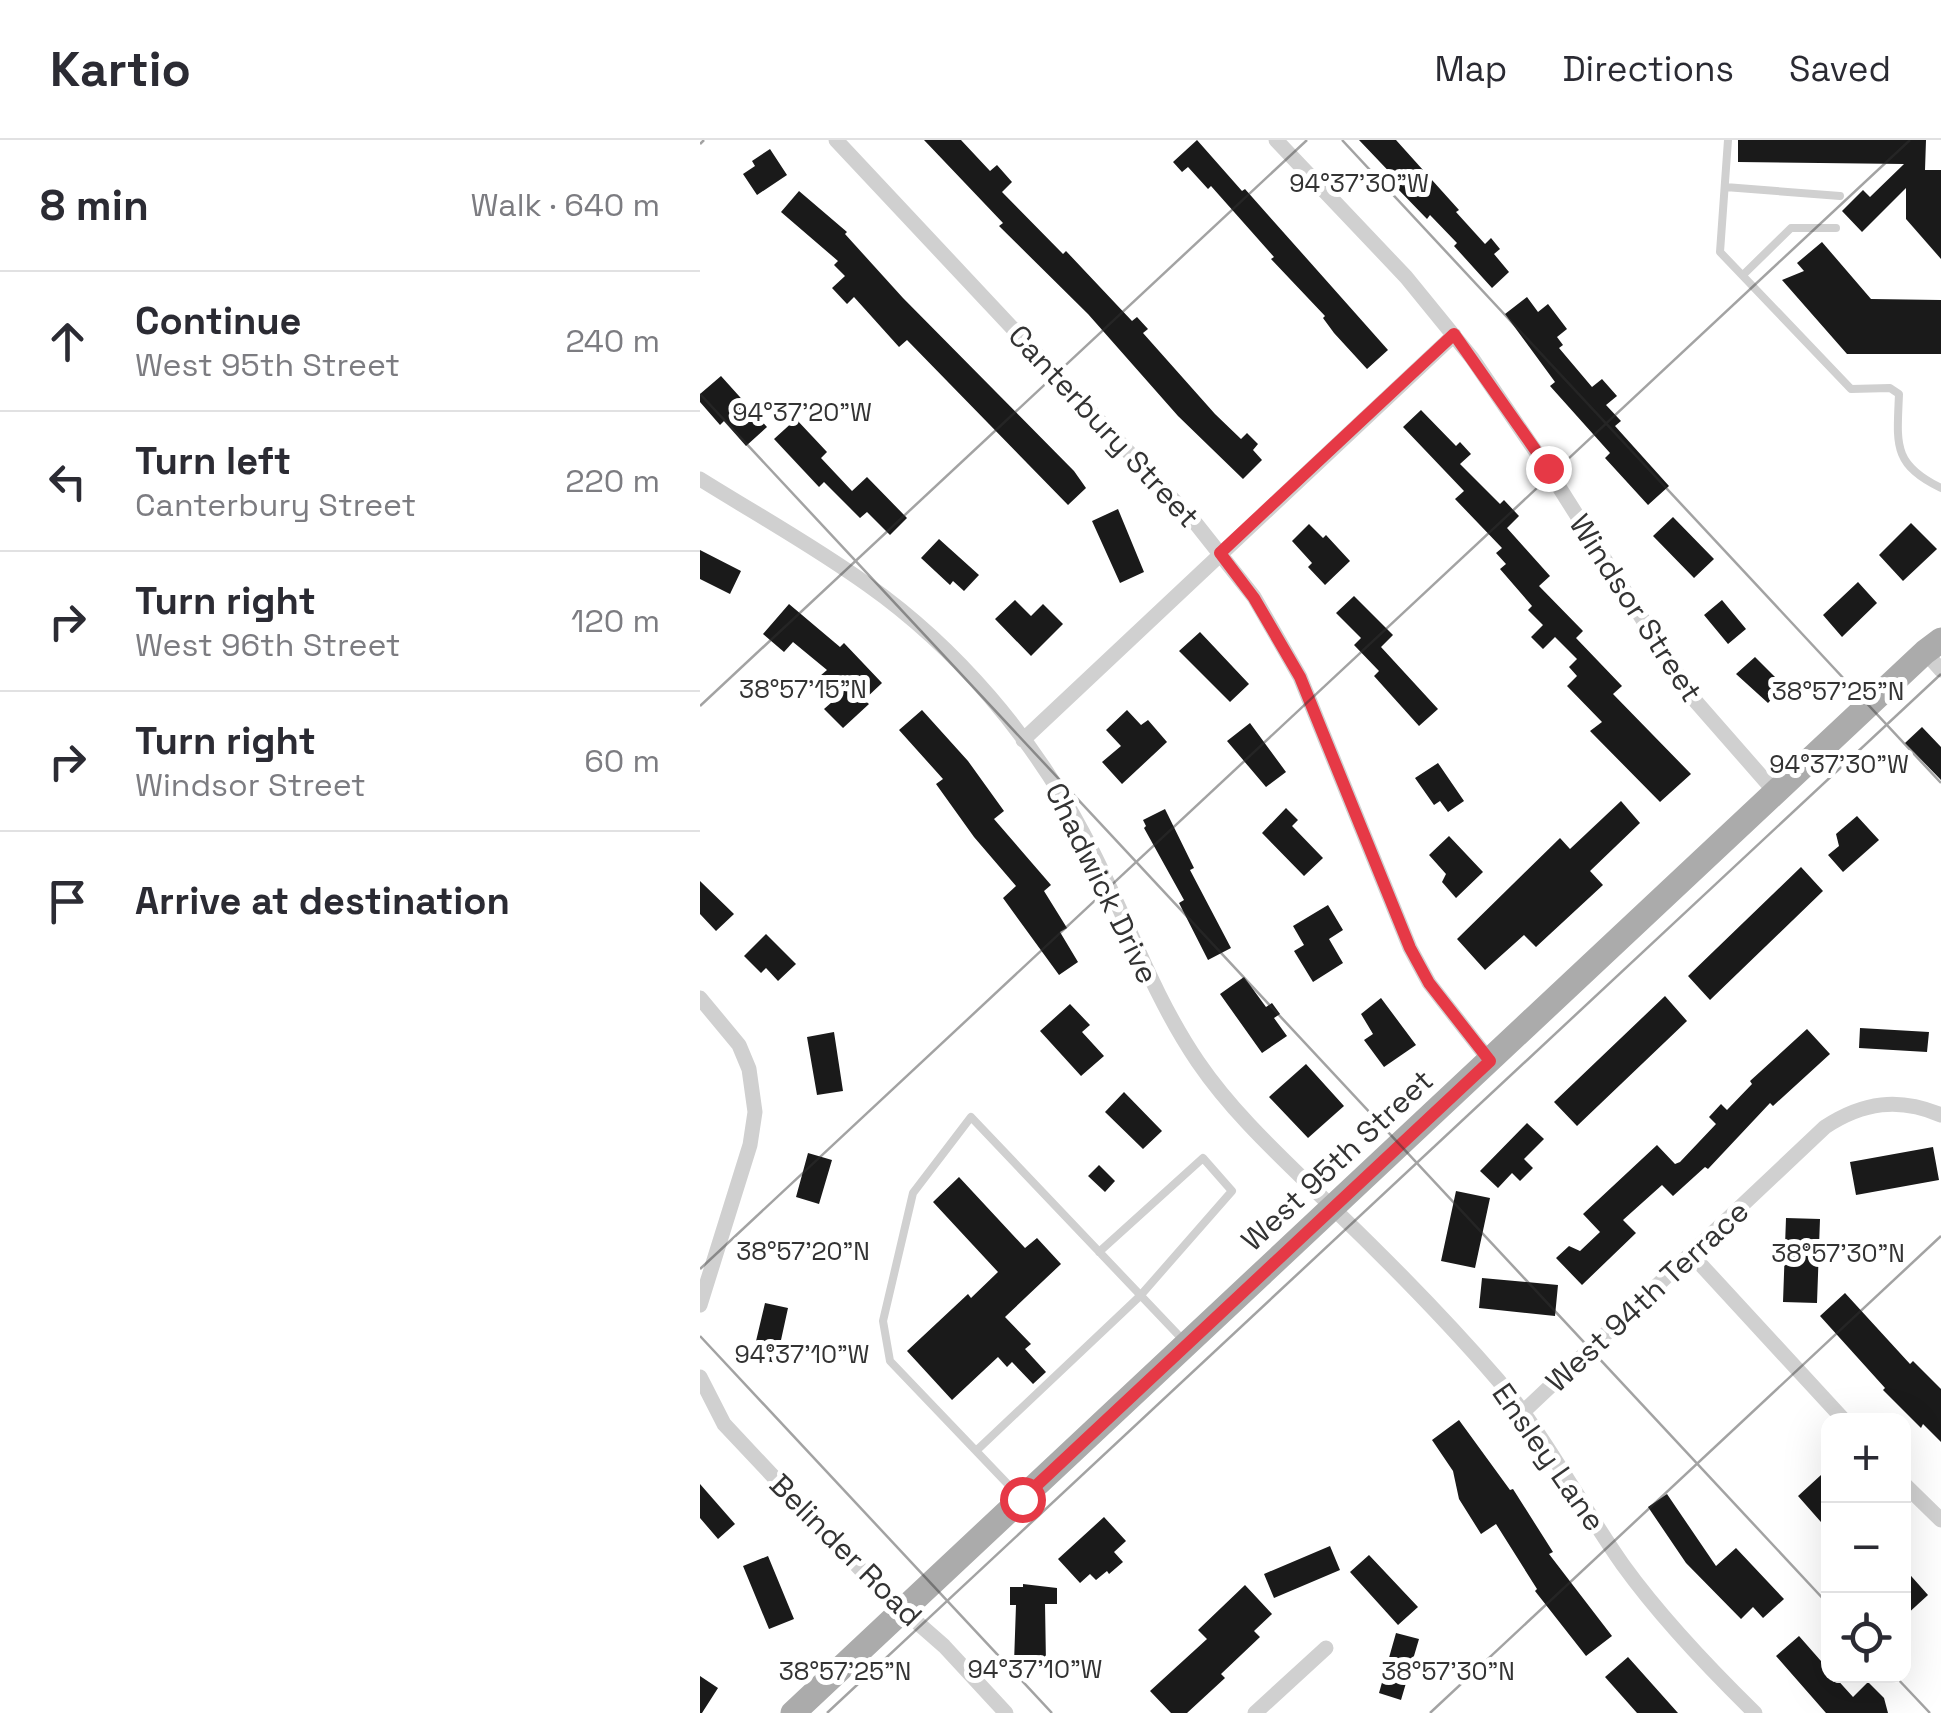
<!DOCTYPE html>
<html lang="en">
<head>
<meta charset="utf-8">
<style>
  body { margin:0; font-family:"Space Grotesk",sans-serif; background:#f7f7f7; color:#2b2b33 }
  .controls { position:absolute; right:30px; bottom:30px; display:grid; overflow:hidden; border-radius:20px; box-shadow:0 10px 40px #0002 }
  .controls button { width:90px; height:90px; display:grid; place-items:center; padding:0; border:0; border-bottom:2px solid #e1e1e2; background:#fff; color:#2b2b33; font:50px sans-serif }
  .stop { position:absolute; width:30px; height:30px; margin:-22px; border:8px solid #e63946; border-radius:50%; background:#fff }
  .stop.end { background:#e63946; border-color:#fff; box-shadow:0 2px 10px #0008 }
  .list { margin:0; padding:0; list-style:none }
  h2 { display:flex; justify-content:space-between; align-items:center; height:130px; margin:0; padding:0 40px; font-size:42px }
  h2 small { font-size:32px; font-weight:400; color:#7c7c81 }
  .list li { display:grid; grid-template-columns:65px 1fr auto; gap:30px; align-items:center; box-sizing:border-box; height:140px; padding:0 40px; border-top:2px solid #e1e1e2 }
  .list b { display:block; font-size:38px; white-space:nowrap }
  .list p { margin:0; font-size:32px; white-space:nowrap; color:#7c7c81 }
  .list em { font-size:32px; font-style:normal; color:#7c7c81 }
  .icon { flex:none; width:55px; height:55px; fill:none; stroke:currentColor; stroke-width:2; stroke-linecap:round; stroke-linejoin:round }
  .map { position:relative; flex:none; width:1241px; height:1573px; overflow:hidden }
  header { display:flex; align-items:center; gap:60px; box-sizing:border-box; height:140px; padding:0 50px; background:#fff; border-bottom:2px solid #e1e1e2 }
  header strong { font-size:48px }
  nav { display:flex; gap:55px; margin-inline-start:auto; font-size:35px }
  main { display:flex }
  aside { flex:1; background:#fff }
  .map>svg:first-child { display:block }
  .building { fill:#1a1a1a }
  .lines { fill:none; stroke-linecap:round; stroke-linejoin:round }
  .service { stroke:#d0d0d0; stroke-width:8 }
  .minor { stroke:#d0d0d0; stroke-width:15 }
  .primary { stroke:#ababab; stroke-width:25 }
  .route { stroke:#e63946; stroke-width:12 }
  .ticks { fill:none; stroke:#333; stroke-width:2.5; stroke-opacity:0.45 }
  .labels { text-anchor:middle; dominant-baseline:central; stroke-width:10; stroke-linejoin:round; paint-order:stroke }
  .street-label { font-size:30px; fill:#333; stroke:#fff }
  .ticks-label { font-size:25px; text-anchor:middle; fill:#333; stroke:#fff; stroke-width:10; stroke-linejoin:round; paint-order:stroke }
</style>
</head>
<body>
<header>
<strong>Kartio</strong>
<nav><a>Map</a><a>Directions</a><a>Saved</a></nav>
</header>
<main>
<aside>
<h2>8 min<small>Walk · 640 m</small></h2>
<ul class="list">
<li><svg class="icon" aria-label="ahead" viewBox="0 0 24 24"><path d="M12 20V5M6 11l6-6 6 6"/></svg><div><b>Continue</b><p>West 95th Street</p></div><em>240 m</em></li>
<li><svg class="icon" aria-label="left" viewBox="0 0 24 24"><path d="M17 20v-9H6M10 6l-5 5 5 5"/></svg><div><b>Turn left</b><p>Canterbury Street</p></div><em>220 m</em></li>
<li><svg class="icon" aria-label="right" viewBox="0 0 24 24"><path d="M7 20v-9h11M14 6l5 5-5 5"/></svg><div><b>Turn right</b><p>West 96th Street</p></div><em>120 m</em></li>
<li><svg class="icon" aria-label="right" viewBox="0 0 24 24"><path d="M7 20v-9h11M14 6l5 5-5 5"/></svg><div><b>Turn right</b><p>Windsor Street</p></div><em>60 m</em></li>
<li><svg class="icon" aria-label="arrive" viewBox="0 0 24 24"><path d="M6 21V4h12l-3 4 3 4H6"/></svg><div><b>Arrive at destination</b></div></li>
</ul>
</aside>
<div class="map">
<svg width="1241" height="1573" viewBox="0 0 1241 1573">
  <rect width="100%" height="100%" fill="#fff"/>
  <path class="building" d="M224,0H261L290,31L297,25L312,42L302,52L363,114L366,111L432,181L437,177L448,189L443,193L515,274L541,299L547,293L558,304L553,310L562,320L543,339L478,276L388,174L299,86L303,83Z
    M497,0L542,51L545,49L688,210L667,229L634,193L623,178L625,176L571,119L574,117L511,46L508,49L488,27L482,32L473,22Z
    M659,0H696L759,70L756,72L785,104L791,98L800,109L794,114L809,132L792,148L754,106L757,103L730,75L727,79L695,46L699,42Z
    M1038,0H1226L1225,30H1241V119L1206,79V48L1162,92L1142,71L1163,50L1170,57L1204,24L1038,22Z
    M70,9L87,35L57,55L43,34L55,26L52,21Z
    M99,51L147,92L145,94L203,158L374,331L386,348L368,365L207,200L199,207L154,157L147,164L132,148L145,136L134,125L138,121L81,72Z
    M1122,102L1171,159L1241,160V214H1147L1082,140L1104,131L1097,123Z
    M827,157L838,172L848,164L867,189L857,197L863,205L859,208L892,247L902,239L917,256L906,265L921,281L915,286L969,346L948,365L905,318L910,313L850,246L855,242L805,174Z
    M21,236L67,287L46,306L24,281L20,285L0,262V254Z
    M721,270L756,306L760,302L771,314L760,324L800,364L804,360L819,376L807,388L850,436L839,446L883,491L876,498L922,546L913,554L991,634L960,662L890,591L902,582L867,546L877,536L869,527L877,519L855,497L843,509L831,497L843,485L828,470L832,466L800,429L806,424L796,413L802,408L755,359L764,351L703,287Z
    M96,279L127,312L121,318L152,351L167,337L207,378L190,395L167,372L160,378L124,342L119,347L74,299Z
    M418,369L444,432L420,443L392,381Z
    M973,377L1014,419L994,438L953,396Z
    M1211,383L1237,409L1203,441L1179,415Z
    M609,384L623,398L626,395L650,421L625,445L608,427L612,423L592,401Z
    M239,399L279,435L264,451L253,441L250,445L221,418Z
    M0,410L41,431L30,454L0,439Z
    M1158,442L1177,463L1142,497L1123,475Z
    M654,456L693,495L681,507L738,569L719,586L674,536L679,531L654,505L661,498L636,473Z
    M315,460L331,476L343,464L363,484L331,516L295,479Z
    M1022,460L1046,489L1028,504L1004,475Z
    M89,464L140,507L144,503L182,543L164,560L169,564L143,588L124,569L132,562L113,542L127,530L93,502L84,512L63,494Z
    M500,492L549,544L530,562L479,511Z
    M1055,517L1084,546L1068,563L1036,534Z
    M222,570L268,621L304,671L294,679L351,745L344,751L367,788L360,792L378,822L359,835L303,758L316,746L274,697L236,644L243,639L199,590Z
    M427,570L441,585L448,580L467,602L422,644L402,622L421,606L406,590Z
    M550,583L586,632L566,647L527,601Z
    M1222,587L1241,607V640L1205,603Z
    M738,623L764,661L748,672L740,661L734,665L715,638Z
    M921,661L940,683L890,731L903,745L836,807L824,795L785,830L757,799L860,698L870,709Z
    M586,668L598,680L592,686L623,718L604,736L562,693Z
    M465,669L494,728L490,730L531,808L508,820L479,763L484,760L444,688L446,686L443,680Z
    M1157,676L1179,700L1143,732L1128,715L1139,706L1136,694Z
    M749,696L783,732L756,758L742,742L746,734L729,715Z
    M1101,727L1123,751L1010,860L988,836Z
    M0,741L34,774L16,791L0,774Z
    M628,765L643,790L629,799L643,823L613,842L594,811L604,805L593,786Z
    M66,794L96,824L78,841L66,828L61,833L44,816Z
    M544,837L566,867L572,863L580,874L574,878L587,896L562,913L520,854Z
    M965,856L987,881L877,986L854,962Z
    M681,858L716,905L684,927L664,900L673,894L661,874Z
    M370,864L390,885L382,892L404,916L381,936L340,891Z
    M1160,888L1229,892L1227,912L1159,908Z
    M1107,889L1130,914L1073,966L1070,963L1008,1029L1005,1027L973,1056L962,1045L923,1080L936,1093L882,1145L856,1118L869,1106L880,1111L900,1092L883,1074L957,1005L975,1024L980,1022L1016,984L1009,977L1021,964L1027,970L1052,944L1050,941Z
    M134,892L143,951L117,955L107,897Z
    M606,924L644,966L608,998L569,957Z
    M424,952L462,991L443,1009L405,972Z
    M827,983L844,999L824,1019L833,1028L820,1041L812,1033L798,1048L780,1031Z
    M1233,1007L1239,1040L1156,1055L1150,1022Z
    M108,1013L132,1020L119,1064L96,1057Z
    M399,1025L415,1041L405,1052L388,1036Z
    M259,1037L325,1108L337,1098L361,1124L305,1177L331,1204L325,1209L346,1232L333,1244L312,1222L307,1227L298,1217L252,1260L207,1211L268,1154L271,1158L298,1132L233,1062Z
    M756,1051L790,1058L775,1128L741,1121Z
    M1086,1078L1120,1079L1117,1163L1083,1162Z
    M782,1138L858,1145L855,1176L779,1168Z
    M1145,1153L1210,1224L1213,1221L1241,1249V1302L1223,1284L1221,1288L1183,1250L1185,1248L1120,1176Z
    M65,1163L88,1168L76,1223L52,1218Z
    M759,1280L810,1350L813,1349L853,1412L849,1414L912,1496L886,1516L835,1451L837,1449L796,1384L781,1394L759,1359L753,1331L732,1300Z
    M1121,1335L1128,1344V1390L1098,1356Z
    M0,1344L35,1384L18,1399L0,1378Z
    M967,1354L1016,1426L1036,1408L1084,1459L1063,1478L1053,1467L1041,1479L986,1423L948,1367Z
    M404,1377L426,1401L414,1412L423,1422L409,1434L407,1431L396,1440L390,1434L380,1443L358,1419Z
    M630,1406L640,1430L574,1458L564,1434Z
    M669,1415L718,1467L698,1485L650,1432Z
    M68,1416L94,1479L69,1489L43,1426Z
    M1204,1428L1228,1455L1204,1477Z
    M323,1444L357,1448V1464H345L346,1524L314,1523L316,1465H310V1447H323Z
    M545,1445L572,1474L554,1491L560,1497L521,1534L525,1538L487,1573H471L450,1551L507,1499L498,1490Z
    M696,1493L719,1499L701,1560L679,1553Z
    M1099,1496L1128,1529V1536H1134L1153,1557L1168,1542L1184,1558L1188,1573H1126L1076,1516Z
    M928,1517L978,1573H937L905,1537Z
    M0,1536L18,1548L2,1573H0Z"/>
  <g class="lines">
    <path class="service" d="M1028,0L1020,112L1151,249L1190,248L1199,254C1197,304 1192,324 1241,348
      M1025,47L1140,56
      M1043,135L1091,88H1136
      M276,1311L440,1156L532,1051L503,1018L399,1112
      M320,1357L190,1221L183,1181L213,1053L271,977L484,1201"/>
    <path class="minor" d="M136,0L497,385L554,457L600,537L710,808L729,843L790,921
      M576,0L706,137L772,218L847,328L991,556L1076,653
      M0,339C56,374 114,406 168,445C257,508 332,597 383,693C424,769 449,850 498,922C537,979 589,1024 638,1073C693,1126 748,1182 798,1240C846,1297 880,1364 923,1425C962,1479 1008,1527 1055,1573
      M1225,512L1241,530
      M323,600L754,195
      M0,858L39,905L49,929L55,972L50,1005L0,1165
      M991,1114L1144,1280
      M0,1237L24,1284L179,1449L244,1506L306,1573
      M823,1272L1125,987C1163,962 1199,957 1241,975
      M1204,1344L1241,1380
      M555,1573L626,1508"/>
    <path class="primary" d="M93,1573L1225,512L1241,500"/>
  </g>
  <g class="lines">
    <path class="route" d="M322,1359L790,921L729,843L710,808L600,537L554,458L520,413L754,194L848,328"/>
  </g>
  <path class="ticks" d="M642,0L1241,643M0,4L4,0M0,254L1128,1464M0,566L607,0M0,1129L1210,0M0,1196L352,1573M1195,1536L1230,1573M127,1573L1241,534M730,1573L1241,1096"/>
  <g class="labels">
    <g class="street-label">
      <text transform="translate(404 286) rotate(47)">Canterbury Street</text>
      <text transform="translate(936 468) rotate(57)">Windsor Street</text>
      <text transform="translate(402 743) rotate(64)">Chadwick Drive</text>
      <text transform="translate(637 1020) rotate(-43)">West 95th Street</text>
      <text transform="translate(947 1156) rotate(-43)">West 94th Terrace</text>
      <text transform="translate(849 1317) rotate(55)">Ensley Lane</text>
      <text transform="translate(146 1410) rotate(45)">Belinder Road</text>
    </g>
  </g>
  <g class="ticks-label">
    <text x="659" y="52">94°37'30"W</text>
    <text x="102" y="281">94°37'20"W</text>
    <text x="103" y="558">38°57'15"N</text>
    <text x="1138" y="560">38°57'25"N</text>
    <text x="1139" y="633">94°37'30"W</text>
    <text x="103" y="1120">38°57'20"N</text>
    <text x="1138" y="1122">38°57'30"N</text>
    <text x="102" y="1223">94°37'10"W</text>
    <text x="335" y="1538">94°37'10"W</text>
    <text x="145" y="1540">38°57'25"N</text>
    <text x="748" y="1540">38°57'30"N</text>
  </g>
</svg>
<div class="controls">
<button>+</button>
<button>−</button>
<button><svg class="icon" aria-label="locate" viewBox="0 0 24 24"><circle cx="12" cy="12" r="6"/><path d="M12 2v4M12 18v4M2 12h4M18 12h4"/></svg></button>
</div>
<div class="stop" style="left:322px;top:1359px"></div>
<div class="stop end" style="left:848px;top:328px"></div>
</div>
</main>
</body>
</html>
